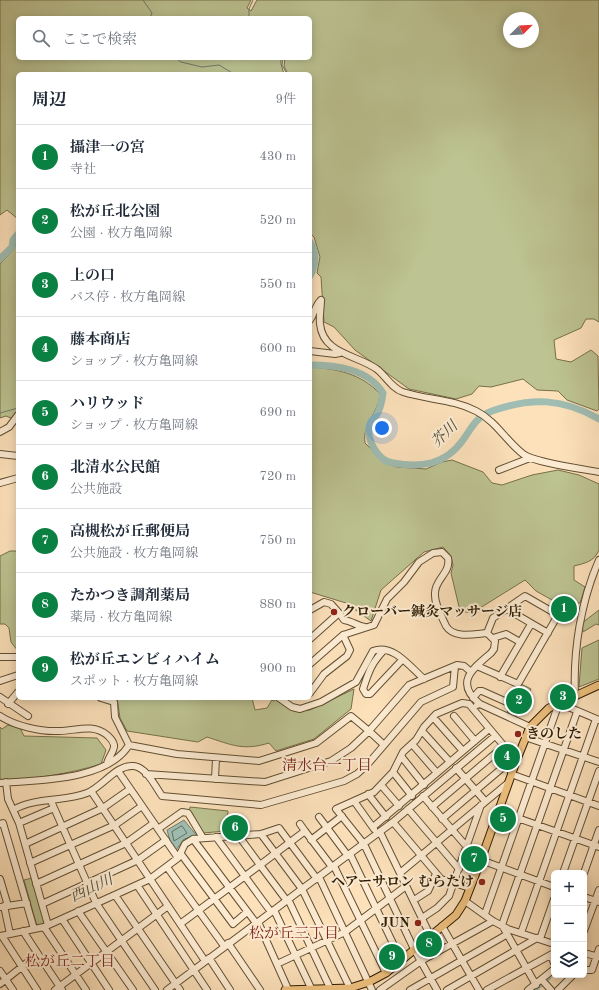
<!DOCTYPE html>
<html lang="ja">
<head>
<meta charset="utf-8">
<style>
  body { margin:0; font-family:"Old Standard TT","Noto Serif JP",serif; background:#f2f2f3; color:#1f2937 }
  .controls { position:absolute; right:12px; bottom:12px; display:grid; overflow:hidden; border-radius:6px; box-shadow:0 2px 10px #0003 }
  .controls button { width:36px; height:36px; display:grid; place-items:center; padding:0; border:0; border-bottom:1px solid #e0e1e3; background:#fff; color:#1f2937; font:20px sans-serif }
  .compass { position:absolute; left:503px; top:12px; width:36px; height:36px; border-radius:50%; background:#fff; box-shadow:0 2px 10px #0003; rotate:66deg }
  .you { position:absolute; left:382px; top:428px; width:14px; height:14px; margin:-10px; border:3px solid #fff; border-radius:50%; background:#1a73e8; box-shadow:0 0 0 6px #1a73e833 }
  .badge { display:grid; place-items:center; width:26px; height:26px; border-radius:50%; background:#0b8043; color:#fff; font-size:13px; font-weight:700 }
  .pin { position:absolute; translate:-50% -50%; border:2px solid #fff; box-shadow:0 1px 4px #0006 }
  .list { margin:0; padding:0; list-style:none }
  h2 { display:flex; justify-content:space-between; align-items:center; height:52px; margin:0; padding:0 16px; font-size:17px }
  h2 small { font-size:13px; font-weight:400; color:#747a83 }
  .list li { display:grid; grid-template-columns:26px 1fr auto; gap:12px; align-items:center; box-sizing:border-box; height:64px; padding:0 16px; border-top:1px solid #e0e1e3 }
  .list b { display:block; font-size:15px; white-space:nowrap }
  .list p { margin:0; font-size:13px; white-space:nowrap; color:#747a83 }
  .list em { font-size:13px; font-style:normal; color:#747a83 }
  .icon { flex:none; width:22px; height:22px; fill:none; stroke:currentColor; stroke-width:2; stroke-linecap:round; stroke-linejoin:round }
  .map { position:relative; flex:none; width:599px; height:990px; overflow:hidden }
  .search { position:absolute; background:#fff; box-shadow:0 2px 10px #0003; left:16px; top:16px; width:296px; height:44px; display:flex; align-items:center; gap:10px; box-sizing:border-box; padding:0 14px; border-radius:6px; color:#747a83; font-size:15px }
  .panel { position:absolute; background:#fff; box-shadow:0 2px 10px #0003; left:16px; top:72px; width:296px; height:628px; border-radius:6px }
  .map>svg:first-child { display:block }
  .green { fill:#bdc392; stroke:#76704b; fill-rule:evenodd }
  .water { fill:#9fbdb3; stroke:#727d6d }
  .lines { fill:none; stroke-linecap:round; stroke-linejoin:round }
  .shore { stroke:#676e5c; stroke-width:1 }
  .stream { stroke:#727d6d; stroke-width:1 }
  .river { stroke:#9fbdb3; stroke-width:7 }
  .minor-casing { stroke:#624f32; stroke-width:8 }
  .major-casing { stroke:#2f1e04; stroke-width:9 }
  .minor { stroke:#fdecd3; stroke-width:6 }
  .major { stroke:#eec07e; stroke-width:7 }
  .poi-dot { fill:#8f2418; stroke:#fdecd3; stroke-width:1.5 }
  .labels { text-anchor:middle; dominant-baseline:central; stroke-width:4; stroke-linejoin:round; paint-order:stroke }
  .poi-label { font-size:14px; font-weight:bold; fill:#2f1e04; stroke:#fdecd3; text-anchor:start }
  .water-label { font-size:15px; font-style:italic; fill:#514e39; stroke:#fdecd3 }
  .neighbourhood-label { font-size:15px; fill:#7a1f14; stroke:#fdecd3 }
</style>
</head>
<body>
<div class="map">
<svg width="599" height="990" viewBox="0 0 599 990">
  <rect width="100%" height="100%" fill="#fce1bb"/>
  <filter id="stains"><feTurbulence type="fractalNoise" baseFrequency=".005" numOctaves="4"/><feColorMatrix values="0 0 0 0 .2 0 0 0 0 .09 0 0 0 0 .02 0 0 0 .5 -.17"/></filter>
  <radialGradient id="worn" r=".72"><stop offset=".6" stop-color="#630" stop-opacity="0"/><stop offset="1" stop-color="#630" stop-opacity=".3"/></radialGradient>
  <path class="green" d="M0,0H251L247,8L251,11L257,0H599V322L594,319H586L581,328L554,340L556,359L571,362L591,350L598,356L599,409L597,411L567,400L558,391L537,390L523,379L491,387L479,386L472,394L456,399L409,389L355,350L334,327L324,322L321,277L317,273L320,257L314,237L310,233V74H288L284,66L285,58H310V18H18V58H281V64L284,74H18V219L7,210L0,215ZM509,18H533V42H509Z
    M18,237V421L6,416L0,418V264L14,249Z
    M310,367C336,369 361,373 380,394C379,412 362,424 365,443L385,463L397,467L426,469L442,462L452,460L483,472L492,483L502,485L532,475L558,470L579,475L599,484V550C594,562 585,563 574,566V580L585,587L580,603L559,604L536,591L525,580L472,613L460,611L451,573L453,565L451,556L443,547L424,552L381,590L371,621L346,603L310,592Z
    M10,551H18V651L11,642L9,628L5,624H0V556Z
    M599,610V625L596,624L583,632L582,623Z
    M599,640V679L579,687L582,648Z
    M521,684L531,689L516,717L507,712Z
    M354,689L351,709L314,739L276,751L269,743C243,751 232,745 207,737L198,742L127,731L120,718L117,698H252L255,710L267,708L272,700L274,701L276,699C287,706 295,712 310,710Z
    M8,725L20,728L24,736L97,738L106,750L101,764C69,774 34,779 0,781V727L2,729Z
    M190,807L228,811L226,831L203,833L189,812Z
    M32,878L45,923L37,926L24,880Z"/>
  <path class="water" d="M184,820L197,836L184,839L176,850L170,841L167,830Z"/>
  <g class="lines">
    <path class="shore" d="M182,826L187,833L174,841L172,832Z"/>
    <path class="stream" d="M143,0L152,13L150,18
      M249,18V9L253,0
      M176,58L181,62L202,67L219,65L234,74
      M283,58L282,65L287,74
      M0,413L18,408"/>
    <path class="river" d="M310,242C317,253 316,265 310,276
      M0,259L12,247L13,240L18,234
      M310,365C337,365 368,369 383,393C382,401 380,410 376,416C373,420 370,421 369,426C367,441 378,461 393,463C421,468 445,465 463,440C472,427 476,417 492,411C531,397 563,398 599,419
      M533,990L548,977"/>
    <g class="minor-casing">
      <path id="minor" d="M321,300C321,308 319,316 320,324C323,355 359,355 378,370C386,377 393,389 403,392C428,400 453,399 476,411C496,421 506,441 523,454C535,463 583,469 599,472
        M310,320C315,313 315,305 321,300
        M310,351L335,354L340,353
        M0,432L9,427L18,415
        M0,454L18,456
        M499,470L530,458
        M0,483L18,478
        M505,608L548,633
        M310,610L324,602L331,604L339,613
        M493,638L506,634L520,642
        M310,639L339,613L344,620C352,621 357,626 365,627
        M384,650C371,664 369,671 363,689L366,694H370L402,660
        M0,657H18
        M310,664L343,635
        M477,666L518,684L558,615L525,596L493,618L487,633
        M500,677L531,624
        M0,681L18,675
        M310,693L324,674L347,656L350,650L343,635L374,625L387,599L404,582L419,562L433,553L442,552L448,558C451,573 435,579 435,593C434,604 442,617 446,626C454,639 474,634 487,633L495,641L494,649L491,653C472,669 454,683 480,704
        M575,695C573,650 581,601 599,560
        M0,697L28,716
        M279,698L292,707L300,709L321,702L356,682L373,651C393,643 410,667 424,679
        M473,698L479,691H482L509,703
        M8,704L18,692
        M477,705L480,704L530,727
        M0,716C15,726 41,732 59,731C76,731 92,723 107,735C110,738 113,740 114,745C115,751 108,757 107,764
        M454,716L475,741
        M433,717L463,751
        M422,731L450,762
        M525,737L599,762
        M383,744L369,731L409,685L457,665L464,666L471,672
        M412,744L437,773
        M129,745L177,754L259,761L316,743L351,716L369,731L351,748L331,761L265,782L146,774
        M401,756L424,785
        M456,768L485,801
        M118,771L178,858
        M393,772L412,796
        M511,774L599,806
        M215,779L216,758
        M6,782L8,799L19,823L48,925
        M0,783C37,780 107,781 129,745L115,717L114,702L101,698
        M381,785L399,806
        M91,791L205,961
        M368,794L386,817
        M423,796L467,847L483,853
        M51,801L96,903L155,990
        M354,801L374,829
        M432,807L504,746
        M408,809L459,869
        M13,810C35,797 64,802 87,793C103,787 116,764 134,766C147,768 155,786 162,796L261,805L344,781L357,774L367,765L421,702L453,687L455,666
        M498,811L599,847
        M319,817L348,856
        M442,819L514,758
        M393,822L441,879L470,888
        M19,823L54,808
        M0,824L3,823L34,929
        M373,827L489,729
        M158,829L182,812L188,813L203,838
        M305,831L332,867
        M380,832L430,935
        M261,834L302,889L393,822L495,736
        M238,835L260,865L305,831L300,824
        M216,837L271,912
        M193,839L256,923
        M311,840L342,816
        M25,844L103,808L130,789
        M181,854L233,924L247,912
        M350,854L401,960
        M481,860L554,887
        M30,863L115,825L142,806
        M334,866L386,973
        M167,867L224,946
        M400,873L508,783
        M563,873L599,771
        M584,873L599,830
        M319,877L372,990
        M0,879L8,906
        M36,884L126,843L154,823
        M137,885L207,990
        M115,895L180,990
        M584,897L599,902
        M288,899L331,990
        M414,900L428,891L436,874
        M465,901L493,921L508,929L554,944
        M42,904L138,860L166,840
        M4,906L10,934
        M0,907L27,903
        M274,910L311,988
        M78,911L133,990
        M485,914L559,703L599,720
        M422,918L437,908L449,896L481,805
        M62,919L109,990
        M258,922L288,989
        M180,924L260,865L287,901
        M442,926L479,990
        M44,927L86,990
        M584,931L599,890
        M521,933L596,719
        M0,936L44,927L150,879L178,858L185,844L193,839L261,834L279,828L317,879
        M2,936L37,990
        M540,939L554,899
        M228,943L260,990
        M584,953L599,957
        M38,954L62,990
        M551,955L554,963
        M209,958L230,990
        M277,964L345,932L406,886
        M584,970H592L599,949
        M0,971L13,990
        M542,980L551,990
        M0,984L38,954L23,931
        M536,985L502,925L577,712
        M55,990L168,906
        M167,990L302,889L350,988
        M380,990L421,961L493,921
        M410,990L506,935
        M437,990L414,949L364,844L336,809L374,792L393,772L403,752L416,740L424,727L436,714L462,703L469,704L504,746L517,759
        M447,990L537,938
        M487,990L554,953
        M528,990L554,969
        M558,990L573,975"/>
    </g>
    <g class="major-casing">
      <path id="major" d="M285,990L350,988L369,982L386,973L456,915L465,901L481,860L517,759L530,727L549,708L599,685"/>
    </g>
    <use href="#minor" class="minor"/>
    <use href="#major" class="major"/>
  </g>
  <g class="poi-dot">
    <circle cx="334" cy="612" r="4"/>
    <circle cx="518" cy="734" r="4"/>
    <circle cx="482" cy="882" r="4"/>
    <circle cx="418" cy="923" r="4"/>
  </g>
  <g class="labels">
    <g class="poi-label">
      <text x="342" y="612">クローバー鍼灸マッサージ店</text>
      <text x="526" y="734">きのした</text>
      <text x="474" y="882" text-anchor="end">ヘアーサロン むらたけ</text>
      <text x="410" y="923" text-anchor="end">JUN</text>
    </g>
    <g class="water-label">
      <text transform="translate(445 435) rotate(-44)">芥川</text>
      <text transform="translate(92 889) rotate(-25)">西山川</text>
    </g>
    <g class="neighbourhood-label">
      <text x="327" y="766">清水台一丁目</text>
      <text x="294" y="934">松が丘三丁目</text>
      <text x="70" y="962">松が丘二丁目</text>
    </g>
  </g>
  <rect width="100%" height="100%" filter="url(#stains)"/>
  <rect width="100%" height="100%" fill="url(#worn)"/>
</svg>
<div class="controls">
<button>+</button>
<button>−</button>
<button><svg class="icon" aria-label="layers" viewBox="0 0 24 24"><path d="M12 4l9 5-9 5-9-5zM3 14l9 5 9-5"/></svg></button>
</div>
<svg class="compass" viewBox="-18 -18 36 36"><path d="M0-13l5 13h-10z" fill="#e53935"/><path d="M0 13l5-13h-10z" fill="#747a83"/></svg>
<div class="you"></div>
<div class="pin badge" style="left:564px;top:609px">1</div>
<div class="pin badge" style="left:519px;top:701px">2</div>
<div class="pin badge" style="left:563px;top:697px">3</div>
<div class="pin badge" style="left:507px;top:757px">4</div>
<div class="pin badge" style="left:503px;top:819px">5</div>
<div class="pin badge" style="left:235px;top:828px">6</div>
<div class="pin badge" style="left:474px;top:859px">7</div>
<div class="pin badge" style="left:429px;top:944px">8</div>
<div class="pin badge" style="left:392px;top:957px">9</div>
<div class="search"><svg class="icon" aria-label="search" viewBox="0 0 24 24"><circle cx="10" cy="10" r="6"/><path d="M15 15l6 6"/></svg>ここで検索</div>
<section class="panel">
<h2>周辺<small>9件</small></h2>
<ul class="list">
<li><span class="badge">1</span><div><b>攝津一の宮</b><p>寺社</p></div><em>430 m</em></li>
<li><span class="badge">2</span><div><b>松が丘北公園</b><p>公園 · 枚方亀岡線</p></div><em>520 m</em></li>
<li><span class="badge">3</span><div><b>上の口</b><p>バス停 · 枚方亀岡線</p></div><em>550 m</em></li>
<li><span class="badge">4</span><div><b>藤本商店</b><p>ショップ · 枚方亀岡線</p></div><em>600 m</em></li>
<li><span class="badge">5</span><div><b>ハリウッド</b><p>ショップ · 枚方亀岡線</p></div><em>690 m</em></li>
<li><span class="badge">6</span><div><b>北清水公民館</b><p>公共施設</p></div><em>720 m</em></li>
<li><span class="badge">7</span><div><b>高槻松が丘郵便局</b><p>公共施設 · 枚方亀岡線</p></div><em>750 m</em></li>
<li><span class="badge">8</span><div><b>たかつき調剤薬局</b><p>薬局 · 枚方亀岡線</p></div><em>880 m</em></li>
<li><span class="badge">9</span><div><b>松が丘エンビィハイム</b><p>スポット · 枚方亀岡線</p></div><em>900 m</em></li>
</ul>
</section>
</div>
</body>
</html>
